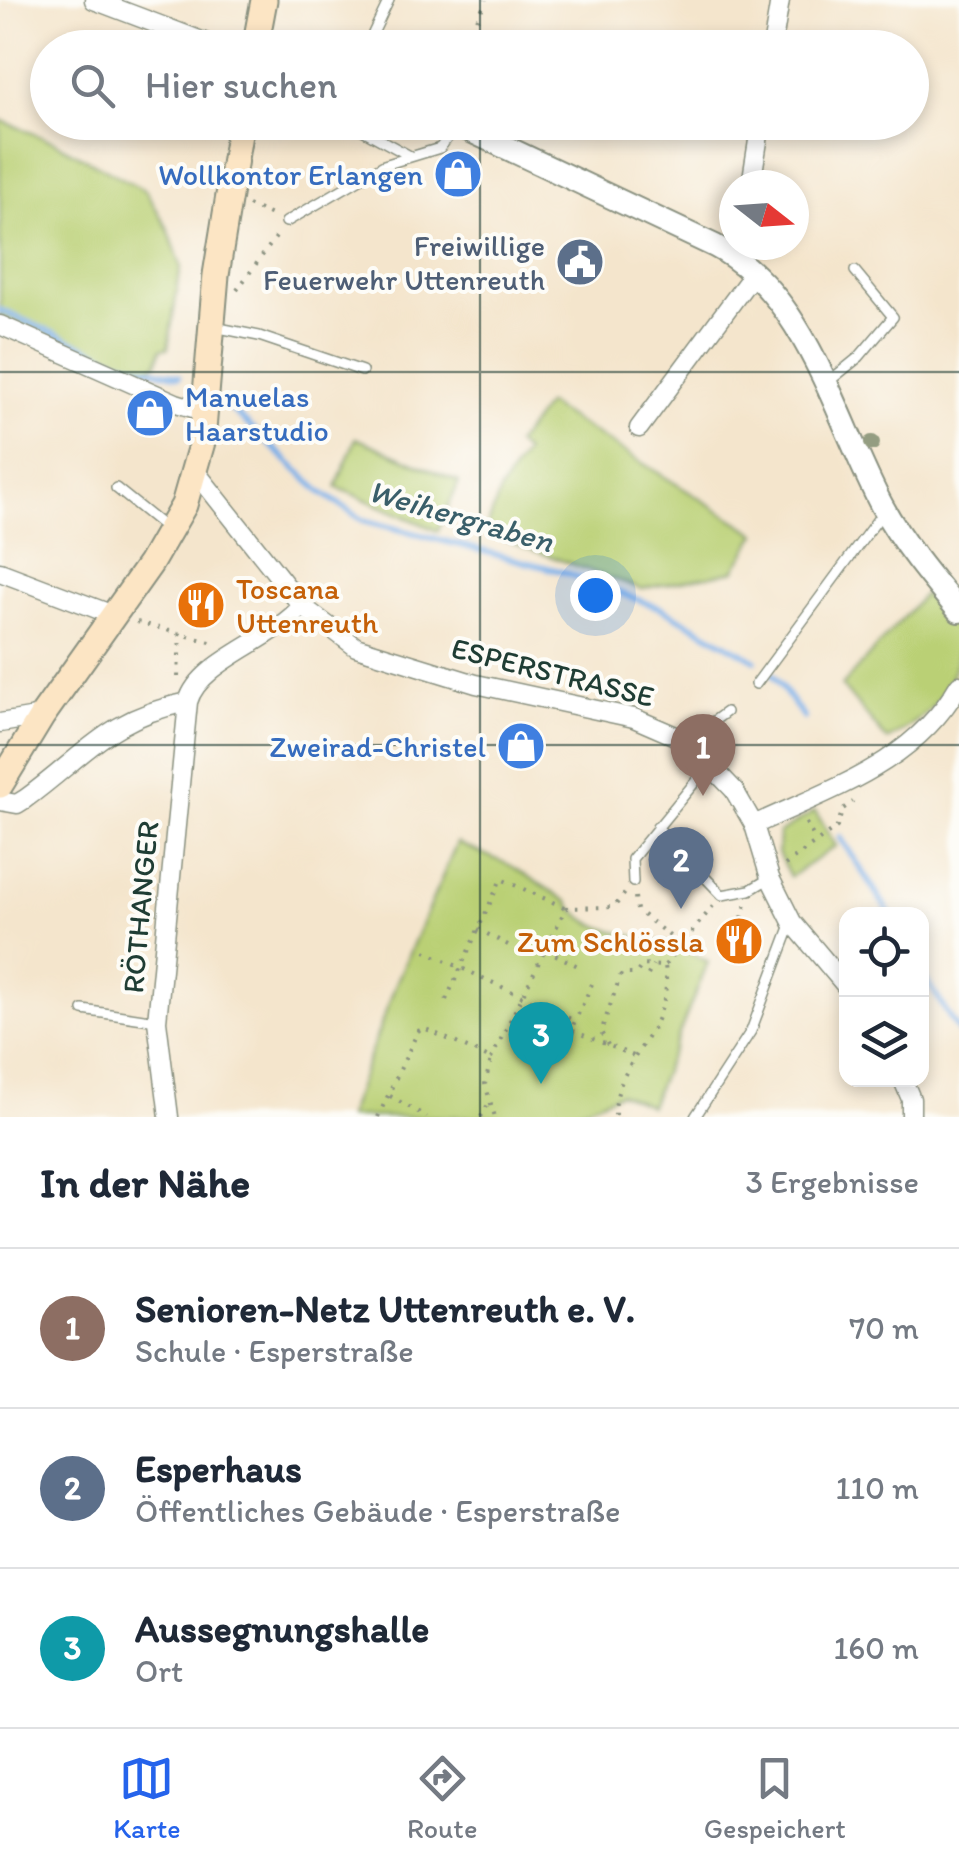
<!DOCTYPE html>
<html lang="de">
<head>
<meta charset="utf-8">
<style>
  body { margin:0; font-family:Itim,sans-serif; background:#f6f6f7; color:#1f2937 }
  .controls { position:absolute; right:30px; bottom:30px; display:grid; overflow:hidden; border-radius:20px; box-shadow:0 5px 15px #0003 }
  .controls button { width:90px; height:90px; display:grid; place-items:center; padding:0; border:0; border-bottom:2px solid #e0e1e3; background:#fff; color:#1f2937; font:50px sans-serif }
  .compass { position:absolute; left:719px; top:170px; width:90px; height:90px; border-radius:50%; background:#fff; box-shadow:0 5px 15px #0003; rotate:107deg }
  .you { position:absolute; left:595px; top:595px; width:35px; height:35px; margin:-25px; border:8px solid #fff; border-radius:50%; background:#1a73e8; box-shadow:0 0 0 15px #1a73e833 }
  .badge { display:grid; place-items:center; width:65px; height:65px; border-radius:50%; background:#2563eb; color:#fff; font-size:32px; font-weight:700 }
  .pin { position:absolute; translate:-50% -82px; filter:drop-shadow(0 2px 5px #0008) }
  .pin::after { content:''; position:absolute; top:52px; width:35px; height:30px; background:inherit; clip-path:polygon(0 0,100% 0,50% 100%) }
  .list { margin:0; padding:0; list-style:none }
  h2 { display:flex; justify-content:space-between; align-items:center; height:130px; margin:0; padding:0 40px; font-size:42px }
  h2 small { font-size:32px; font-weight:400; color:#747a83 }
  .list li { display:grid; grid-template-columns:65px 1fr auto; gap:30px; align-items:center; box-sizing:border-box; height:160px; padding:0 40px; border-top:2px solid #e0e1e3 }
  .list b { display:block; font-size:38px; white-space:nowrap }
  .list p { margin:0; font-size:32px; white-space:nowrap; color:#747a83 }
  .list em { font-size:32px; font-style:normal; color:#747a83 }
  .icon { flex:none; width:55px; height:55px; fill:none; stroke:currentColor; stroke-width:2; stroke-linecap:round; stroke-linejoin:round }
  .map { position:relative; flex:none; width:959px; height:1117px; overflow:hidden }
  .search { position:absolute; background:#fff; box-shadow:0 5px 15px #0003; left:30px; right:30px; top:30px; height:110px; display:flex; align-items:center; gap:25px; box-sizing:border-box; padding:0 35px; border-radius:55px; color:#747a83; font-size:38px }
  .sheet { height:610px; background:#fff }
  nav { display:flex; justify-content:space-around; align-items:center; box-sizing:border-box; height:140px; border-top:2px solid #e0e1e3; background:#fff; font-size:28px; color:#747a83 }
  nav a { display:grid; justify-items:center; gap:5px }
  nav .on { color:#2563eb }
  .map>svg:first-child { display:block }
  .green { fill:#bad075; stroke:#6c8654; stroke-width:2.5 }
  .lines { fill:none; stroke-linecap:round; stroke-linejoin:round }
  .stream { stroke:#79aee7; stroke-width:6 }
  .service-casing { stroke:#8a9180; stroke-width:12 }
  .minor-casing { stroke:#8a9180; stroke-width:21 }
  .tertiary-casing { stroke:#8a9180; stroke-width:26 }
  .secondary-casing { stroke:#8a9180; stroke-width:29 }
  .path { stroke:#8a9180; stroke-width:4; stroke-dasharray:2.5 8; stroke-linecap:butt }
  .service { stroke:#fff; stroke-width:9 }
  .minor { stroke:#fff; stroke-width:18 }
  .tertiary { stroke:#fff; stroke-width:22 }
  .secondary { stroke:#fce5c4; stroke-width:25 }
  .tree { fill:#949d81 }
  .grid { fill:none; stroke:#1f3d34; stroke-width:2.5; stroke-opacity:0.55 }
  .labels { text-anchor:middle; dominant-baseline:central; stroke-width:8; stroke-linejoin:round; paint-order:stroke }
  .shop-label { font-size:30px; fill:#366cbe; stroke:#fdfcf7; text-anchor:end }
  .service-label { font-size:30px; fill:#4e5e75; stroke:#fdfcf7; text-anchor:end }
  .food-label { font-size:30px; fill:#c56008; stroke:#fdfcf7; text-anchor:start }
  .street-label { font-size:30px; fill:#1f3d34; stroke:#fdfcf7 }
  .water-label { font-size:32px; font-style:italic; fill:#3a5f6a; stroke:#fdfcf7 }
</style>
</head>
<body>
<div class="map">
<svg width="959" height="1117" viewBox="0 0 959 1117">
  <rect width="100%" height="100%" fill="#fdfcf7"/>
  <filter id="ink" filterUnits="userSpaceOnUse"><feTurbulence type="fractalNoise" baseFrequency=".01" numOctaves="2"/><feDisplacementMap in="SourceGraphic" scale="20" xChannelSelector="R" yChannelSelector="G"/><feConvolveMatrix kernelMatrix="1 2 1 2 8 2 1 2 1" color-interpolation-filters="sRGB"/></filter>
  <filter id="wash" filterUnits="userSpaceOnUse"><feTurbulence type="fractalNoise" baseFrequency=".0048" numOctaves="4" result="noise"/><feDisplacementMap in="SourceGraphic" scale="40" xChannelSelector="R" yChannelSelector="G"/><feGaussianBlur stdDeviation="2.25" result="paint"/><feColorMatrix in="noise" values="0 0 0 0 0 0 0 0 0 0 0 0 0 0 0 0 0 1.4 0 .05"/><feComposite in="paint" operator="in"/></filter>
  <g filter="url(#wash)">
    <rect width="100%" height="100%" fill="#f4e5cc"/>
    <path class="green" d="M0,120L52,141L146,191L168,229L181,266L168,348L161,349L157,363L136,374L0,317Z
      M547,404L757,534L734,571L641,589L485,533L501,489L525,452L516,444Z
      M356,438L459,482L438,531L336,487Z
      M924,594L959,634C959,687 931,716 887,740L842,686Z
      M815,811L836,846L790,877L778,853L779,833Z
      M457,843L510,865L569,902C582,933 650,937 679,947C688,950 698,957 708,962L650,1106L620,1093L577,1111L582,1117H347L397,981Z"/>
    <g class="lines">
      <path class="stream" d="M0,310L117,361L179,376
        M230,408L322,493L363,520L560,571L663,609L755,660
        M772,674L804,718
        M840,837L890,914
        M922,973L959,1032"/>
    </g>
  </g>
  <g filter="url(#ink)">
    <g class="lines">
      <g class="service-casing">
        <path id="service" d="M366,48L389,0
          M348,122L410,156
          M286,222L384,165L440,148L455,128
          M214,327L259,336L362,371
          M827,383L859,357L893,317L855,271
          M116,488L168,530
          M756,684L883,512
          M688,740L726,712
          M657,827L722,895L750,890L770,878
          M633,882L632,859L709,765
          M83,1010L157,1021
          M695,1117L751,1031L792,922"/>
      </g>
      <g class="minor-casing">
        <path id="minor" d="M94,0L220,48
          M772,48L780,0
          M751,185L761,122
          M0,325L176,403L206,412
          M639,428L754,273
          M196,472L302,606L356,647L476,684L634,718L687,741L734,790L754,825L770,878L792,922L846,986
          M0,572L113,615
          M0,723L42,716
          M0,801L17,804L25,799C87,754 107,718 188,702
          M754,825C831,789 915,763 959,685
          M903,1080L911,1099V1117
          M169,1117L157,1021L188,702C199,661 273,641 302,606"/>
      </g>
      <g class="tertiary-casing">
        <path id="tertiary" d="M452,122L715,246C807,294 836,420 882,506C902,543 932,579 959,611"/>
      </g>
      <g class="secondary-casing">
        <path id="secondary" d="M255,48L264,0
          M0,785L42,716L150,564L184,505L202,442L216,275L241,122"/>
      </g>
      <path class="path" d="M464,48L486,0
        M248,205L276,217
        M237,290L279,233
        M137,622L214,643
        M178,677L180,632
        M806,823L816,841
        M785,865L837,827L843,809L853,802
        M635,897L637,910L681,945
        M739,928L746,904
        M478,929L508,945
        M546,950L580,967
        M425,951L575,1021
        M665,965L713,906
        M648,975L653,965
        M592,984L571,1030L634,1056
        M446,1000L501,879L566,908
        M608,1045L601,1032L621,974H636L642,965L665,966C675,1033 613,1058 615,1117
        M491,1059L566,908L614,907L626,892
        M390,1096L427,1117
        M378,1117L418,1031L424,1028L491,1059L485,1084L495,1117
        M481,1117L491,1099"/>
      <use href="#service" class="service"/>
      <use href="#minor" class="minor"/>
      <use href="#tertiary" class="tertiary"/>
      <use href="#secondary" class="secondary"/>
    </g>
    <circle class="tree" cx="872" cy="443" r="8"/>
  </g>
  <path class="grid" d="M480,0V48M480,122V1117M0,372H959M0,745H959"/>
  <defs>
    <g id="shop-disc" transform="scale(2.5)"><circle r="9.5" fill="#3f7fe0" stroke="#fdfcf7"/><path d="M-5-2.5h2.3a2.7 3.5 0 0 1 5.4 0H5L5.5 6h-11ZM-1.5-2.5h3a1.5 2.3 0 0 0-3 0Z" fill="#fff"/></g>
    <g id="civic-disc" transform="scale(2.5)"><circle r="9.5" fill="#5c6f8a" stroke="#fdfcf7"/><path d="M-.6-6.5H3V-4.5H.6V-3L4-1V1h2V6H-6V1h2V-1L-.6-3ZM-1.2 2.5V6h2.4V2.5Z" fill="#fff"/></g>
    <g id="restaurant-disc" transform="scale(2.5)"><circle r="9.5" fill="#e8710a" stroke="#fdfcf7"/><path d="M-5-6h1v4h1v-4h1v4h1v-4h1v5L-1.5 .5V6h-2V.5L-5-1ZM5-6V6H3V1.5H1.5Q1.5-4 5-6Z" fill="#fff"/></g>
  </defs>
  <g fill-rule="evenodd">
    <use href="#shop-disc" x="458" y="174"/>
    <use href="#civic-disc" x="580" y="262"/>
    <use href="#shop-disc" x="150" y="413"/>
    <use href="#restaurant-disc" x="201" y="605"/>
    <use href="#shop-disc" x="521" y="746"/>
    <use href="#restaurant-disc" x="739" y="941"/>
  </g>
  <g class="labels">
    <g class="shop-label">
      <text x="423" y="174">Wollkontor Erlangen</text>
      <text x="185" y="396" text-anchor="start">Manuelas<tspan x="185" dy="34">Haarstudio</tspan></text>
      <text x="486" y="746">Zweirad-Christel</text>
    </g>
    <g class="service-label">
      <text x="545" y="245">Freiwillige<tspan x="545" dy="34">Feuerwehr Uttenreuth</tspan></text>
    </g>
    <g class="food-label">
      <text x="236" y="588">Toscana<tspan x="236" dy="34">Uttenreuth</tspan></text>
      <text x="704" y="941" text-anchor="end">Zum Schlössla</text>
    </g>
    <g class="street-label">
      <text transform="translate(553 672) rotate(14)">ESPERSTRASSE</text>
      <text transform="translate(140 907) rotate(-85)">RÖTHANGER</text>
    </g>
    <g class="water-label">
      <text transform="translate(461 516) rotate(16)">Weihergraben</text>
    </g>
  </g>
</svg>
<div class="controls">
<button><svg class="icon" aria-label="locate" viewBox="0 0 24 24"><circle cx="12" cy="12" r="6"/><path d="M12 2v4M12 18v4M2 12h4M18 12h4"/></svg></button>
<button><svg class="icon" aria-label="layers" viewBox="0 0 24 24"><path d="M12 4l9 5-9 5-9-5zM3 14l9 5 9-5"/></svg></button>
</div>
<svg class="compass" viewBox="-18 -18 36 36"><path d="M0-13l5 13h-10z" fill="#e53935"/><path d="M0 13l5-13h-10z" fill="#747a83"/></svg>
<div class="you"></div>
<div class="pin badge" style="left:703px;top:796px;background:#8d6e63">1</div>
<div class="pin badge" style="left:681px;top:909px;background:#5c6f8a">2</div>
<div class="pin badge" style="left:541px;top:1084px;background:#0f9aa8">3</div>
<div class="search"><svg class="icon" aria-label="search" viewBox="0 0 24 24"><circle cx="10" cy="10" r="6"/><path d="M15 15l6 6"/></svg>Hier suchen</div>
</div>
<section class="sheet">
<h2>In der Nähe<small>3 Ergebnisse</small></h2>
<ul class="list">
<li><span class="badge" style="background:#8d6e63">1</span><div><b>Senioren-Netz Uttenreuth e. V.</b><p>Schule · Esperstraße</p></div><em>70 m</em></li>
<li><span class="badge" style="background:#5c6f8a">2</span><div><b>Esperhaus</b><p>Öffentliches Gebäude · Esperstraße</p></div><em>110 m</em></li>
<li><span class="badge" style="background:#0f9aa8">3</span><div><b>Aussegnungshalle</b><p>Ort</p></div><em>160 m</em></li>
</ul>
</section>
<nav>
<a class="on"><svg class="icon" aria-label="map" viewBox="0 0 24 24"><path d="M3 6l6-2 6 2 6-2v14l-6 2-6-2-6 2zM9 4v14M15 6v14"/></svg>Karte</a>
<a><svg class="icon" aria-label="directions" viewBox="0 0 24 24"><path d="M12 3l9 9-9 9-9-9zM9 14v-3h6M13 9l2 2-2 2"/></svg>Route</a>
<a><svg class="icon" aria-label="saved" viewBox="0 0 24 24"><path d="M7 4h10v16l-5-4-5 4z"/></svg>Gespeichert</a>
</nav>
</body>
</html>
